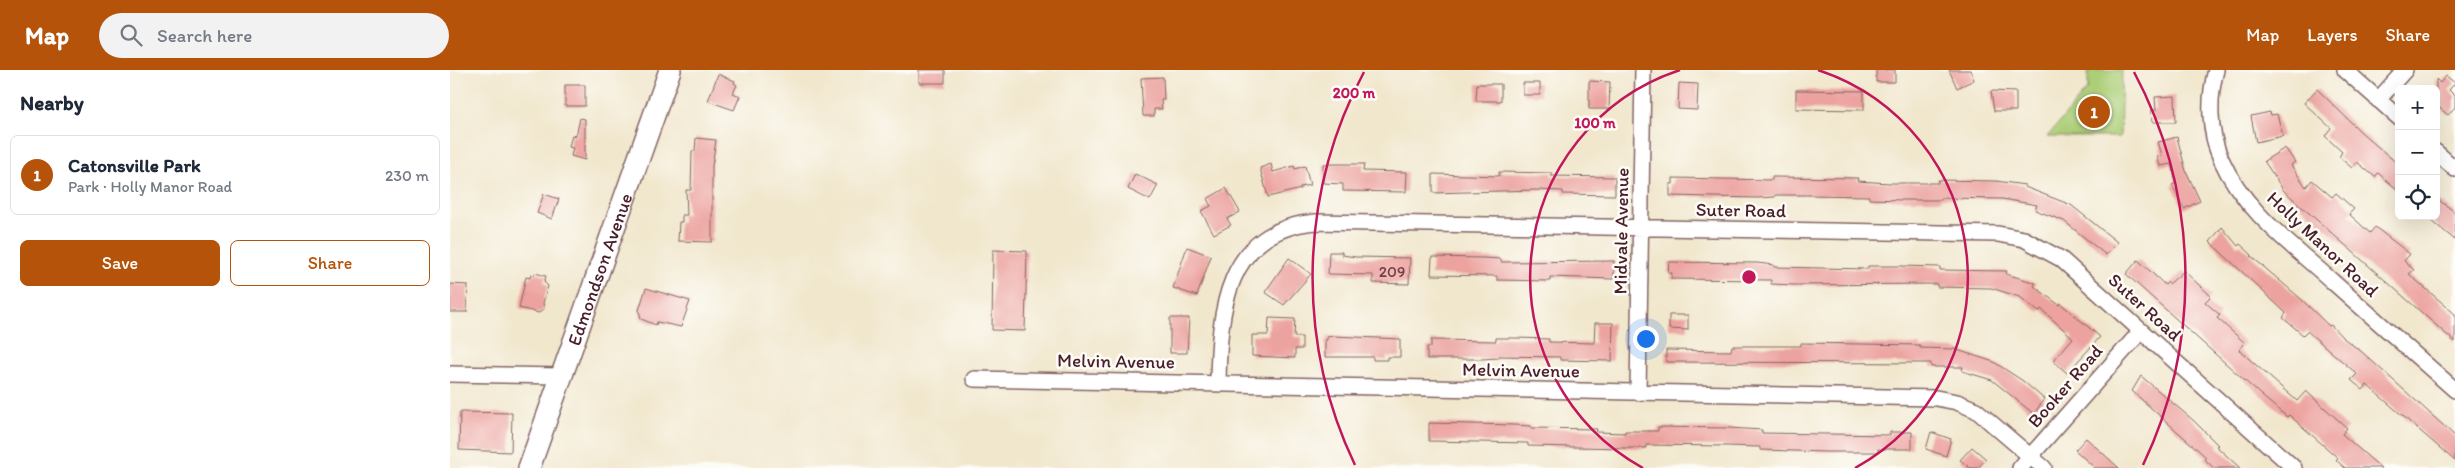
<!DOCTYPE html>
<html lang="en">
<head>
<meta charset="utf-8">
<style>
  body { margin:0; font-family:Itim,sans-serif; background:#f2f2f3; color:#1f2937 }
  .controls { position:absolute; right:15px; top:15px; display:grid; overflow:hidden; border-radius:8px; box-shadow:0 5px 20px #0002 }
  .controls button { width:45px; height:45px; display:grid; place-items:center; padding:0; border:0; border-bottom:1px solid #e0e1e3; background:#fff; color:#1f2937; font:25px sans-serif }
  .you { position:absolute; left:1195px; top:268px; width:18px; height:18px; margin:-12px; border:4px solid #fff; border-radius:50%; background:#1a73e8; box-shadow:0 0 0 8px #1a73e833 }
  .badge { display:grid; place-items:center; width:32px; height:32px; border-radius:50%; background:#b45309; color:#fff; font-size:16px; font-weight:700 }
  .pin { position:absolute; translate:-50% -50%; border:2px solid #fff; box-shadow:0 1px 5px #0006 }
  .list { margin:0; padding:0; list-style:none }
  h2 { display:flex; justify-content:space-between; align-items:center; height:65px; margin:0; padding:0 20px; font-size:21px }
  h2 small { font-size:16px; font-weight:400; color:#747a83 }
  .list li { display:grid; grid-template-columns:32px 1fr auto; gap:15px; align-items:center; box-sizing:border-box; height:80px; margin:0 10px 10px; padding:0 10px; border:1px solid #e0e1e3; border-radius:8px }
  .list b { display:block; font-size:19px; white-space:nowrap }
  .list p { margin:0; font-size:16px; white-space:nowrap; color:#747a83 }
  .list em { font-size:16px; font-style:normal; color:#747a83 }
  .actions { display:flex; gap:10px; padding:15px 20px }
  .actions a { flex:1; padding:11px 0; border:1px solid #b45309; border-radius:8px; text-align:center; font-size:18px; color:#b45309 }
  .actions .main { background:#b45309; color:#fff }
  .icon { flex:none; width:28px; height:28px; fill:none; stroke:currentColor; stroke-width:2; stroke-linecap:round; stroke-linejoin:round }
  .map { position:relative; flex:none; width:2005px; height:398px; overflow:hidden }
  header { display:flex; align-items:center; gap:30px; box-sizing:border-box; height:70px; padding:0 25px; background:#b45309; color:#fff }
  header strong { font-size:24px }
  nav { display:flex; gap:28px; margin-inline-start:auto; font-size:18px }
  .search { width:350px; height:45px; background:#f2f2f3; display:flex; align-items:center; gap:12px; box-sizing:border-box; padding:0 18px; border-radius:28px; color:#747a83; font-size:19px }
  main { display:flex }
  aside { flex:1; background:#fff }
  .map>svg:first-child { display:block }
  .green { fill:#acce77; stroke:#7b7651 }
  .building { fill:#eca29f }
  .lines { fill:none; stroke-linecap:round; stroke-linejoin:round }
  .street-casing { stroke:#846564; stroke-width:18 }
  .secondary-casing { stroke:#846564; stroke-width:24 }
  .street { stroke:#fff; stroke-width:15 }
  .secondary { stroke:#fff; stroke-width:21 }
  .ring { fill:none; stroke:#c2185b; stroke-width:2.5 }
  .labels { text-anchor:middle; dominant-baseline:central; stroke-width:5; stroke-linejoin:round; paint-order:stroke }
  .number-label { font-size:16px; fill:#724048 }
  .street-label { font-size:19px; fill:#4a1f2b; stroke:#fdfcf7 }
  .centre { fill:#c2185b; stroke:#fdfcf7; stroke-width:2.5 }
  .ring-label { font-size:15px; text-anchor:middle; font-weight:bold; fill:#c2185b; stroke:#fdfcf7; stroke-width:5; stroke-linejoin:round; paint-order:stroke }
</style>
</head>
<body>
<header>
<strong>Map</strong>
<div class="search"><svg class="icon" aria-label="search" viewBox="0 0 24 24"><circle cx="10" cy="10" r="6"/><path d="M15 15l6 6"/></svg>Search here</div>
<nav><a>Map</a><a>Layers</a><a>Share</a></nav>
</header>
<main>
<aside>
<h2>Nearby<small></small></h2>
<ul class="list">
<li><span class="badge">1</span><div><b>Catonsville Park</b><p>Park · Holly Manor Road</p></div><em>230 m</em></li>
</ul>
<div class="actions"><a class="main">Save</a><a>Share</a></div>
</aside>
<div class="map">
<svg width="2005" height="398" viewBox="0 0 2005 398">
  <rect width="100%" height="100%" fill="#fdfcf7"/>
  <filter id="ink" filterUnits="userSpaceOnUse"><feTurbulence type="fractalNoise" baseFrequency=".02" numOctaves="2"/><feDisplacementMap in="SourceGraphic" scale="10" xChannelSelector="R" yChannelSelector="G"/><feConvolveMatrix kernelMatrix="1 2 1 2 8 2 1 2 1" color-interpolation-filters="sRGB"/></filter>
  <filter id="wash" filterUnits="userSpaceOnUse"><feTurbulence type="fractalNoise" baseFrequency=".0096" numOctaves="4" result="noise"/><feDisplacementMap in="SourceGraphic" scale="20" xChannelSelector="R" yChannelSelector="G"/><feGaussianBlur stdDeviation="1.12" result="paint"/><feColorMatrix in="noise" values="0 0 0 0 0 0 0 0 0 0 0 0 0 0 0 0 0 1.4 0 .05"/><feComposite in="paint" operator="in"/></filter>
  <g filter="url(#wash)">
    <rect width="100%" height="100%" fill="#f1e7cd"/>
    <path class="green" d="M1638,0H1672L1670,67H1597L1638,18Z"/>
    <g id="blocks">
      <path class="building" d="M469,0H495V13H469Z
        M1426,0H1445V12H1426Z
        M1499,0H1520L1524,10L1507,18Z
        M268,4L285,11L284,13L287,15L283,23L290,26L284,40L258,31Z
        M1996,6L2005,13L1999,20L2005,26V37L1998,45L1986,35V9L1990,13Z
        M713,7L714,30H711L712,39H704V46H693L691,8Z
        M1139,11L1160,12L1159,39H1139Z
        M1073,13H1090V25H1073Z
        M1229,13L1248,14L1247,40L1228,39Z
        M1027,14H1051V31H1026Z
        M115,15H135V36H115Z
        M1867,19L1912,63L1949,95V121L1928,103L1925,107L1907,92L1902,98L1889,87L1892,82L1875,66L1881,58L1854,33Z
        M1346,20L1414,21V40L1346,39Z
        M1541,21L1566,22V41H1544Z
        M1725,26L1726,52H1702L1701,40H1706L1705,27Z
        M1820,42L1821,45L1827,44L1833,66L1806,72L1801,46Z
        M130,48L135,49V90L121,86L123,78L119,77L122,65L126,66Z
        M1727,67L1736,101L1750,131L1734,139L1722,115L1726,113L1722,94L1710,96L1707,86L1712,85L1708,72Z
        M246,68L266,70L262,96V172L228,171L229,152H232V145H237L236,120H241L242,81H245Z
        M1835,78L1845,92L1841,95L1856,117L1862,110L1882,127L1886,123L1904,139L1899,144L1920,163L1925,157L1960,184L1954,191L1964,200L1959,204L2005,244V272L1834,121L1814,91Z
        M821,94L823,102L844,96L845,99L855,96L860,115L850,117L851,119L818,127L810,98Z
        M873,94H914L913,101L957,102L956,122L893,121V114L873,113Z
        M1049,102L1102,103L1101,106L1165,107V125L1113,124V121L1085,120L983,123V104L1049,106Z
        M685,104L708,115L700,130L678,119Z
        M1322,107L1408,108L1407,111L1440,113H1488V110L1546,111L1575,115V117L1621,135L1667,172L1656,185L1614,151L1585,140L1587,135L1552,129L1491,128V130H1453L1419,129V126L1359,125H1325V127L1308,128L1220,126V114H1223V108L1322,110Z
        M776,118L790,142L777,149L781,155L764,164L751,141L761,136L757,129Z
        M94,124L109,129L102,149L87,143Z
        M1986,128L2005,142V170L1976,146H1986Z
        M1772,157L1788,176L1790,174L1802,185L1801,186L1850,228L1879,256L1881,255L1892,267L1912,282L2005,366V391L1917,315L1913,320L1901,310L1907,304L1857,261L1853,265L1833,248L1836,243L1760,172Z
        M737,177L761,186L747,226L723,218Z
        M543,180L577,181L575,261L542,260Z
        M879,182H892V185L906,187L960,188L959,214L923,213V205L878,204Z
        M982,187L1034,188L1051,189V192L1164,191V209L1100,207V211L1047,210V206L981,205Z
        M839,188L861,204L834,235L815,222Z
        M1688,190L1715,215L1718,212L1719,214L1734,201L1761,226L1755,232L1770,245L1767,248L1795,273L1789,280L1847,331L1856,321L1897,358L1892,364L1931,398H1895L1886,390L1888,388L1839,345L1837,347L1812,326L1676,204Z
        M1219,192L1307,193L1324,195V197L1418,199V196H1451L1490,197V200L1557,201L1556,204L1586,213L1584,216L1609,235L1610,233L1650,267L1617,303L1603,291L1623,268L1591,239L1589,242L1570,227L1541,218L1487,217V214L1344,215L1321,214V210L1221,209L1222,203H1218Z
        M85,203L96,206L94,212L98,216L93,233L94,239L89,243L69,238L76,207L80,208L81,204L84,205Z
        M0,214L18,215L17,242H0Z
        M196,218L240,231L231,257L207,252L206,255L191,249L189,240Z
        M1219,245H1238V260L1219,259Z
        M720,248H739L737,283H720Z
        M819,248L845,249L844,267H852V279H845V288L802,286V265H818Z
        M1145,253H1163L1162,291L1110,290V287L1049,286V288L1032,289H977V277H981V270L1046,271V268H1066L1099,269V272L1144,273Z
        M883,266L950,269V287H937V290H923V287H875V270H877V267Z
        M1351,273L1470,275V278L1504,279L1544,292L1573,311L1594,329L1584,344L1542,310L1512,301L1513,297H1481V293L1216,292V280L1281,281L1282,276H1351Z
        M1691,306L1744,351L1768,375L1766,376L1790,398H1764L1754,389L1756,387L1682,321Z
        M10,342L62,343L61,382L9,380Z
        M979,353L1064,355L1081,356V358L1147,359L1146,362L1175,363V361H1208V357L1279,358L1312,360V363L1440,365V362H1462V379H1428V382H1376L1310,380V377L1277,376L1196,375V378H1174L1078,376V373L979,371Z
        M1481,362L1501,369L1496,386L1476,379Z
        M1636,368L1669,398H1645L1625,380Z
        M1522,377L1536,389L1528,398H1520L1510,390Z"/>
    </g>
  </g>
  <g filter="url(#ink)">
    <use href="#blocks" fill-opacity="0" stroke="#846564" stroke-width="1"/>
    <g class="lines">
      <g class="street-casing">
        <path id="street" d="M1766,0C1758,29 1759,62 1771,89C1794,141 1842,175 1883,212C1924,248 1964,284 2005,320
          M1895,0L1949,48
          M1928,30L1955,0
          M1986,82L2005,99
          M0,304L112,306
          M524,309L1486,328L1507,332L1526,340L1594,398
          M768,313C769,240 776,160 865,152L1548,164L1574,169L1611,189L1844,398
          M1188,323L1193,0
          M1570,398L1691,261"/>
      </g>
      <g class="secondary-casing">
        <g id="secondary">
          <path id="s1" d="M79,398L220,0"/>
        </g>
      </g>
      <use href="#street" class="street"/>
      <use href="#secondary" class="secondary"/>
    </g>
  </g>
  <g class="ring">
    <path d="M1193 398A218 218 0 0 1 1230 0M1368 0A218 218 0 0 1 1405 398"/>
    <path d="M905 395A436 436 0 0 1 914 2M1684 2A436 436 0 0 1 1693 395"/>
  </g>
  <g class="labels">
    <g class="number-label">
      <text x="942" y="201">209</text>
    </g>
    <g class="street-label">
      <text transform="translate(1291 140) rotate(1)">Suter Road</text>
      <text transform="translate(1171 161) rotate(-89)">Midvale Avenue</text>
      <text transform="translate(1873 174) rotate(43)">Holly Manor Road</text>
      <text stroke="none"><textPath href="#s1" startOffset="211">Edmondson Avenue</textPath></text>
      <text transform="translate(1695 237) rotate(42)">Suter Road</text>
      <text transform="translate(666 291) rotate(1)">Melvin Avenue</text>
      <text transform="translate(1071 300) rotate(1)">Melvin Avenue</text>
      <text transform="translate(1615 316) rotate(-49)">Booker Road</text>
    </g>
  </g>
  <circle cx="1299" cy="207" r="8" class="centre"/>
  <g class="ring-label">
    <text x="904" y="28">200 m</text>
    <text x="1145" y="58">100 m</text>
  </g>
</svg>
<div class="controls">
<button>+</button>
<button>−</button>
<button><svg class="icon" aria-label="locate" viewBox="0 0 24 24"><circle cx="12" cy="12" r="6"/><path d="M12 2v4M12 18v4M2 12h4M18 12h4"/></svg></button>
</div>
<div class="you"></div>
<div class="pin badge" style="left:1644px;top:42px">1</div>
</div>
</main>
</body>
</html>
